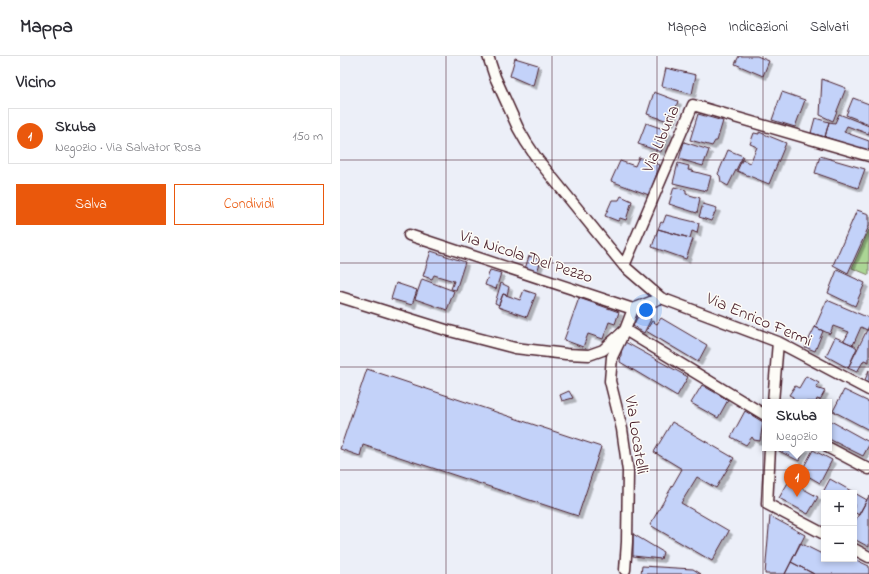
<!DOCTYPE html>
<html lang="it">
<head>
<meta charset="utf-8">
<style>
  body { margin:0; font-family:"Indie Flower",sans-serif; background:#f7f7f7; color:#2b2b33 }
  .controls { position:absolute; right:12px; bottom:12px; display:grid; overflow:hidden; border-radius:0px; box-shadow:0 2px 6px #0003 }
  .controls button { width:36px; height:36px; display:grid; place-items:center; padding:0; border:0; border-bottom:1px solid #e1e1e2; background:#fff; color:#2b2b33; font:20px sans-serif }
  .you { position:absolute; left:306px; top:254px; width:14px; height:14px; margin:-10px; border:3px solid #fff; border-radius:50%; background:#1a73e8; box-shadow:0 0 0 6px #1a73e833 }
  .badge { display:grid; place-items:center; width:26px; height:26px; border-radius:50%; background:#ea580c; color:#fff; font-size:13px; font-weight:700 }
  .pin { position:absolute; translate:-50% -33px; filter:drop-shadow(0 1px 2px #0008) }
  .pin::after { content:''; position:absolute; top:21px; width:14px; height:12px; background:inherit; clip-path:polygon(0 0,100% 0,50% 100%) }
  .popup { position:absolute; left:422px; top:343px; width:70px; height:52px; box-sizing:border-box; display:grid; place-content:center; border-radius:0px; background:#fff; filter:drop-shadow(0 1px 3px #0005); font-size:13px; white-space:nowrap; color:#7c7c81 }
  .popup b { font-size:15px; color:#2b2b33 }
  .popup::after { content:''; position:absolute; left:50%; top:100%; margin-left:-8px; border:8px solid transparent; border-top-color:#fff }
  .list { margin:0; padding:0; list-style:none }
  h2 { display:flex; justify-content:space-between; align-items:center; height:52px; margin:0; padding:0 16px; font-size:17px }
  h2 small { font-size:13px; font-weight:400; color:#7c7c81 }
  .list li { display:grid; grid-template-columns:26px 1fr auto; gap:12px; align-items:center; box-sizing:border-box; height:56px; margin:0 8px 8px; padding:0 8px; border:1px solid #e1e1e2; border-radius:0px }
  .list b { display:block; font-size:15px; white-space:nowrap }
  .list p { margin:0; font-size:13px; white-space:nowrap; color:#7c7c81 }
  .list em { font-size:13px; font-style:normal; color:#7c7c81 }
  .actions { display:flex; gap:8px; padding:12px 16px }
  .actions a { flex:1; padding:9px 0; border:1px solid #ea580c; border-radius:0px; text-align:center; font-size:14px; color:#ea580c }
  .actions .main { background:#ea580c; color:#fff }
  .map { position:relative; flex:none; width:529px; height:518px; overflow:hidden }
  header { display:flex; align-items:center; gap:24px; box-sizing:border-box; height:56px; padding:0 20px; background:#fff; border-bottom:1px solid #e1e1e2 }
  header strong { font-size:19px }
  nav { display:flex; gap:22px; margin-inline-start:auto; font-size:14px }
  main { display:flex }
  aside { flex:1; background:#fff }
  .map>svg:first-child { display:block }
  .green { fill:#abd695; stroke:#7a7a60 }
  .building { fill:#c3d2f9; stroke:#4a1f2b; filter:url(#shadow) }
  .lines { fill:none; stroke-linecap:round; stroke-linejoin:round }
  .street-casing { stroke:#4a1f2b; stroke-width:13 }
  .street { stroke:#fdfcf7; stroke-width:10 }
  .grid { fill:none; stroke:#4a1f2b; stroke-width:1; stroke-opacity:0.55 }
  .labels { text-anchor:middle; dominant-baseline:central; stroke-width:3; stroke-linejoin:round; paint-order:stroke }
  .street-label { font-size:17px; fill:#4a1f2b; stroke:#fdfcf7 }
</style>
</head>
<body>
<header>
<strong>Mappa</strong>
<nav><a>Mappa</a><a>Indicazioni</a><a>Salvati</a></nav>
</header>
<main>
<aside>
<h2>Vicino<small></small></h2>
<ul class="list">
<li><span class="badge">1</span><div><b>Skuba</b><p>Negozio · Via Salvator Rosa</p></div><em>150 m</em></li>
</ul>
<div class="actions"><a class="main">Salva</a><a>Condividi</a></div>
</aside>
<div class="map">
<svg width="529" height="518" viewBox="0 0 529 518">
  <defs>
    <filter id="shadow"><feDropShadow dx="3.5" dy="3.5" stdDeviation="0" flood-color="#0004"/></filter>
  </defs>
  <rect width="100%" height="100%" fill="#eceff8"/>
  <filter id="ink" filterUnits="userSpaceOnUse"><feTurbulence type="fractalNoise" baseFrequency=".025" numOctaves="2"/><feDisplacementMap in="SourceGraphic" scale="8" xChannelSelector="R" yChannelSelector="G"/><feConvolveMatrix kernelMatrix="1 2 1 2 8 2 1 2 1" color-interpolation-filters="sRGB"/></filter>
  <g filter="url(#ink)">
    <path class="green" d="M529,174V219L512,212Z"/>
    <path class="building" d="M399,0H417L429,5L423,20L395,8Z
      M175,2L198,9L193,30L170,20Z
      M326,12L356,19L352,38L322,30Z
      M482,23L506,32L493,65L480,59Z
      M314,36L338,45L331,66L307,58Z
      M442,36L465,44L455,71L432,64Z
      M513,42L529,48V68L506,59Z
      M358,58L383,65L377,85H375L372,90L350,84Z
      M499,58L529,70V78L507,70L504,76L529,85V95L485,81L489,66L495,67Z
      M475,62L489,66L485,81L471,77Z
      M306,67L329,75L321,96L298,88Z
      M419,76L446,87L429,128L397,115L402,104L410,107L417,91L410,88L414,77L419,78Z
      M344,86L369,94L363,110L339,103Z
      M388,94L403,100L388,130L381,126L380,120L378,118Z
      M480,100L525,113L518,132L475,117Z
      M299,101L320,109L309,139L271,125L280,105L295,110Z
      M338,107L349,110L348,114L371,120L367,135L333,127Z
      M334,131L346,134V138L360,142L357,157L329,148Z
      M281,140L292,145L286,164L280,162L278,165L265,160L272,144H279Z
      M363,148L377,152L371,165L359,161Z
      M517,154L529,158V170L508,217L493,209Z
      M326,159L359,167L357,177L352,175L350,182L318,173L321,166L323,167Z
      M318,173L353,183L346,203L312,191Z
      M91,195L125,206L116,234L111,233L114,225L94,219L92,223L83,220Z
      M189,200L201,204L197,216L185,213Z
      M150,214L161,217L156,233L145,229Z
      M497,214L525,227L515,250L488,237Z
      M82,223L114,235L107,254L75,243Z
      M56,227L77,234L72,249L51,243Z
      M161,227L169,231L167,239L163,238L159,249L155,247Z
      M184,234L196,238L187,261L158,251L163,238L180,244Z
      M239,242L279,256L275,268L269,266L263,283L248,278L243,291L224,284Z
      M487,244L529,262V270L527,274L521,271L513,289L504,285L509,276L493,270L490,278L475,271Z
      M303,259L311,263L304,277L293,270L297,262Z
      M321,262L367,289L358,306L306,275L312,265L317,268Z
      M475,271L483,275L475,295L465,291Z
      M527,274H529V306L524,304L517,316L508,312Z
      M495,281L513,289L517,292L508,312L486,300Z
      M285,286L348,321L337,340L280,306L282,291Z
      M27,313L261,391L238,460L23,389L20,400L0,393Z
      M529,314V326L525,324Z
      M466,320L479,327L476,332L485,335L480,344L477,343L476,346H455L453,345V341L449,339L455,330L459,332Z
      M362,329L388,344L378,362L351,347Z
      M504,334L529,346V374L493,355Z
      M229,335L233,342L222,345L220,339Z
      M405,355L423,366L420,385L414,384L412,381L406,389L391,381Z
      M489,364L529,386V389L523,400L489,383Z
      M332,366L394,402L376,432L357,421L341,447L389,475L372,505L310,469L342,413L314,396Z
      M437,392H466L459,405L437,394Z
      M473,394L492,404L480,427L461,416Z
      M490,423L527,444L519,459L514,456V437H484V439L482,438Z
      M449,425L478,441L468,458L439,442Z
      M529,440V491L514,483V467Z
      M430,460L465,479L445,518H425Z
      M293,478L323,496L321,503L293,500Z
      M460,487L484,499V503H514L529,510V518H474L451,506Z
      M451,506L474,518H445Z
      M302,510L353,513L361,518H301Z"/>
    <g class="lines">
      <g class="street-casing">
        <path id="street" d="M148,0L155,21L178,72L186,86L198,104L284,210L321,242
          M69,179L293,253
          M284,210L353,49L529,100
          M0,241L106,274L175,292L226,298L249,299L263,294L285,274L425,359
          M293,253L321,242L438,286L529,334
          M433,346L438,286
          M430,392L427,448L484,478
          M489,392L529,413
          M514,493L529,501
          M285,514L287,486L288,415L282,373L270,325L272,301L285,274L293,253"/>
      </g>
      <use href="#street" class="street"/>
    </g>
  </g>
  <path class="grid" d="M106,0V518M212,0V518M317,0V518M423,0V518M0,104H529M0,207H529M0,311H529M0,414H529"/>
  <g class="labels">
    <g class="street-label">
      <text transform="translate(321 83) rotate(-67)">Via Liburia</text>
      <text transform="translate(186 201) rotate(18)">Via Nicola Del Pezzo</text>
      <text transform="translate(419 264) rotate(23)">Via Enrico Fermi</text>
      <text transform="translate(296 379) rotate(81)">Via Locatelli</text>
    </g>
  </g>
</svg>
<div class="controls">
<button>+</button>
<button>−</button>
</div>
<div class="you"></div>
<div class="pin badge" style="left:457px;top:441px">1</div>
<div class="popup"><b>Skuba</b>Negozio</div>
</div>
</main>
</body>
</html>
